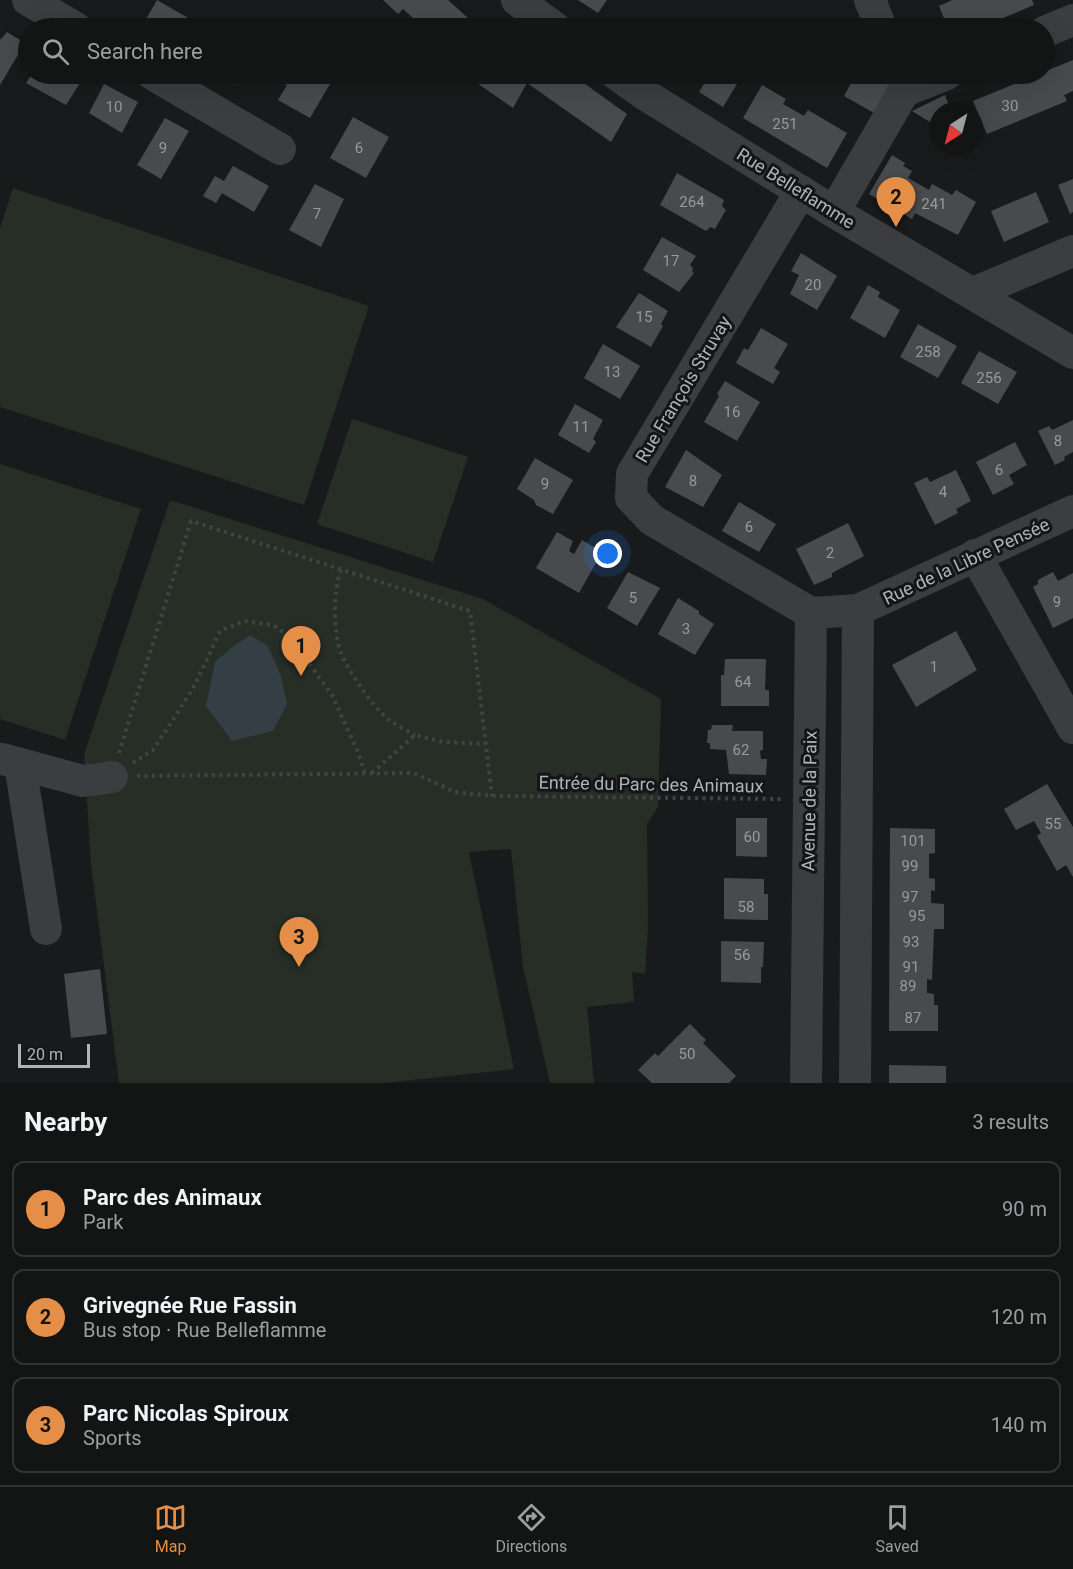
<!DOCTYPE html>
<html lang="en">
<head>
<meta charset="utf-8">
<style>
  body { margin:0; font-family:Roboto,sans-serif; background:#202122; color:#f1f3f6 }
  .compass { position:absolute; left:929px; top:102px; width:54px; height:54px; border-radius:50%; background:#131414; box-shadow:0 6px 24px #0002; rotate:216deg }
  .scale { position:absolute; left:18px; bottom:15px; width:72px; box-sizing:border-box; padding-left:6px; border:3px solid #adb4ba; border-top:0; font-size:16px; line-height:21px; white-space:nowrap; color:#adb4ba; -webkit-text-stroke:4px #141516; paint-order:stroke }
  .you { position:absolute; left:608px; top:554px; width:21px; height:21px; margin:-15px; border:4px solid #fff; border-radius:50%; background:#1a73e8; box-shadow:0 0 0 9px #1a73e833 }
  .badge { display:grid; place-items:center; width:39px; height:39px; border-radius:50%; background:#e58e48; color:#111; font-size:20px; font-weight:700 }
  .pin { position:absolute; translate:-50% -50px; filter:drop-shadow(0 2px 3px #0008) }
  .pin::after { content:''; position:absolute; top:32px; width:21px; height:18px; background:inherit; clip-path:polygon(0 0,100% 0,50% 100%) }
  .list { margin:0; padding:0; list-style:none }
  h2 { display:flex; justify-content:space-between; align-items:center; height:78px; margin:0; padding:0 24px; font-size:26px }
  h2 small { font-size:20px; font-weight:400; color:#9d9ea0 }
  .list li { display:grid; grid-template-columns:39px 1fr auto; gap:18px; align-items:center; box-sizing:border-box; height:96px; margin:0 12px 12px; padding:0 12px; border:2px solid #323334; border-radius:12px }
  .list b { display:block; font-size:22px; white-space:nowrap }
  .list p { margin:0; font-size:20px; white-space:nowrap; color:#9d9ea0 }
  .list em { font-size:20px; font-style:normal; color:#9d9ea0 }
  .icon { flex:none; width:33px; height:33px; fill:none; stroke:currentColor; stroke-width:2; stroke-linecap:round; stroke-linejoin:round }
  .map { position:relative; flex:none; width:1073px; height:1083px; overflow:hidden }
  .search { position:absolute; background:#131414; box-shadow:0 6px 24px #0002; left:18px; right:18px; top:18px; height:66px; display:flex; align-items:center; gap:15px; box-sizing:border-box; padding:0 21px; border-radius:33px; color:#9d9ea0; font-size:22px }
  .sheet { height:402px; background:#131414 }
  nav { display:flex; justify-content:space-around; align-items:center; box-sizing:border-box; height:84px; border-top:2px solid #323334; background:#131414; font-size:16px; color:#9d9ea0 }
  nav a { display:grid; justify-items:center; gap:3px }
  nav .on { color:#e58e48 }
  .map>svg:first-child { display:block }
  .green { fill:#262e26 }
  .water { fill:#333f44 }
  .building { fill:#484b4e }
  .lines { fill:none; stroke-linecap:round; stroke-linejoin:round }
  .path { stroke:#414447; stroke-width:4; stroke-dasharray:3 4.5; stroke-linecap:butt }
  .minor { stroke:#3b3d40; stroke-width:32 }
  .labels { text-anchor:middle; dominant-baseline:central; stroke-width:6; stroke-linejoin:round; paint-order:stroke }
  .number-label { font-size:15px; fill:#949a9f }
  .street-label { font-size:18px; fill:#adb4ba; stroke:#141516 }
</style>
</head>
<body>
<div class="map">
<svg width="1073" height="1083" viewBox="0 0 1073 1083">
  <rect width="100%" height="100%" fill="#191a1b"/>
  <path class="green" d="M13,188L369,306L304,505L0,407V228Z
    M352,419L468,457L433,562L317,524Z
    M0,464L141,509L65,740L0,719Z
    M170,500L483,599L661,699L658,807L647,824L648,926L645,974L632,972L634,1002L587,1007L594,1083H550L523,967L511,849L469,852L514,1069L385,1083H119L91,864L84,754Z"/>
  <path class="water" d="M250,635L268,646L281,676L287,704L273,731L232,741L206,706L215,662L231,648Z"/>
  <path class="building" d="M157,0L195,22L191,28H141Z
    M383,0H448L479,28H428L427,27L424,28L403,9L398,14Z
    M578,0H607L598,13Z
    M952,0H1032L1034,5L979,28H948L939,6Z
    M637,21L645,28H623Z
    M7,32L25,43L0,85V40Z
    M1073,60V91L1064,95L1067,101L987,134L973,101Z
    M32,74H81L85,75L66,105L26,83Z
    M218,74H245L238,85Z
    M267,74H323L333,79L310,118L278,100L287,85Z
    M464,74H571L627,114L611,142L527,83L513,108Z
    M710,74H731L740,79L723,107L699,92Z
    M856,74H872L890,83L874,113L844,96Z
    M104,84L138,102L122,133L89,113Z
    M762,85L786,99L783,104L804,116L808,110L847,133L827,168L743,118Z
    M945,95L951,111H938V127L912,111Z
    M353,117L389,137L366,178L330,158Z
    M165,118L189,131L161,179L137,165Z
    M892,155L905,163L903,166L912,171L908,178L929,190L932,184L952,195L956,190L976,202L958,235L915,213L912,219L869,194Z
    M233,166L269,186L254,212L222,193L216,203L203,196L215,176L224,181Z
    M677,173L724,200L722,206L726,210L715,229L710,227L706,231L660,205Z
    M1073,179V212L1070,214L1058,185Z
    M315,184L344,199L321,247L289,230Z
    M1036,192L1049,222L1004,242L991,211Z
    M662,237L696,256L690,265L693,268L692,272L694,273L679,292L643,270Z
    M801,253L837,276L817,310L790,294L799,275L791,271Z
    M868,285L880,292L878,297L900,310L885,338L850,318Z
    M639,293L668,311L661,324L663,326L651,347L616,327Z
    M918,324L957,346L938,378L900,357Z
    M761,328L788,344L774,368L780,372L773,384L736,363L744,348L748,350Z
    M603,344L640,366L620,399L584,378Z
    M979,351L1017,372L998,404L961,383Z
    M725,381L760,402L737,441L704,422L719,396L717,394Z
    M575,404L603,420L593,439L596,442L589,453L558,435Z
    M1073,420V452L1064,457L1065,460L1055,465L1038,431L1049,426L1052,430Z
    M1015,442L1027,465L1009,475L1014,484L993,495L976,462Z
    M686,450L722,475L703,507L665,487Z
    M535,458L573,480L553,514L536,505L534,500L517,489Z
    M956,470L971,501L956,509L958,513L935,525L914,483L927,477L930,482Z
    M739,502L776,524L759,552L722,531Z
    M848,523L864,556L832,573V577L814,585L796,549Z
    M557,532L573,541L569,551L574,554L582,540L602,552L579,593L536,568Z
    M628,572L660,588L637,626L607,608Z
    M1053,572L1058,581L1073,573V618L1053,628L1033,587L1038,584V580Z
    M678,598L699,611V614L714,624L695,655L658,634Z
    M956,631L977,670L916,707L892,665Z
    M725,659H766L765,690H769V706H721V675H724Z
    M712,725H733L732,731H763V750L760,751L761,759H767L766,775L729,774L726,750L710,749V743H707L708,730H711Z
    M1047,784L1073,827V877L1066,865L1057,871L1037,836L1041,833L1034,821L1016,830L1004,809Z
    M736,818H767V857L736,856Z
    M890,828L935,829V853L929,854V878L935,879V891L931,890V903L944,904V929H934L932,980L927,979V993L934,994V1005H938V1031H889Z
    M724,878L764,879V894H768V920L724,919Z
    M721,941L764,942L763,967H761V983L721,982Z
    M100,969L107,1034L71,1038L64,974Z
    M690,1024L706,1040L703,1043L736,1076L729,1083H652L638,1070L655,1053L658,1056Z
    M889,1065L946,1066V1083H889Z"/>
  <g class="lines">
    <path class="path" d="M341,570C333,590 333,632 341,653C347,669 373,707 387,718C395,725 406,730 415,735
      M119,753L191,521L470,611L492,796
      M133,763L153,750L169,726L195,685L220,631L244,621L273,625L289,636L332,695L357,750L365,773
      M372,773L415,735L443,742L485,744
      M137,776L414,773L455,792L492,796L782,799"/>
    <path class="minor" d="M28,0L76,28
      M517,0L555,28
      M870,0L881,28
      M1044,32L1073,20
      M152,74L280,149
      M616,74L644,94L834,212L1073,353
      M801,191L632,474L631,498L652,520L811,613
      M834,212L904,91L947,74
      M973,293L1073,251
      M975,555L1073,728
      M858,610L1073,511
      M2,759L83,781L112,777
      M20,764L46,929
      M806,1083L811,613L858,610L855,1083"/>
  </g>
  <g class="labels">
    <g class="number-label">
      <text x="1010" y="106">30</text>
      <text x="114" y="107">10</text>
      <text x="785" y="124">251</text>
      <text x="163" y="148">9</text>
      <text x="359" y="148">6</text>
      <text x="692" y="202">264</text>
      <text x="934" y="204">241</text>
      <text x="317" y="214">7</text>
      <text x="671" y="261">17</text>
      <text x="813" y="285">20</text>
      <text x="644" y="317">15</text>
      <text x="928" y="352">258</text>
      <text x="612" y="372">13</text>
      <text x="989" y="378">256</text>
      <text x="732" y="412">16</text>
      <text x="581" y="427">11</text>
      <text x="1058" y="441">8</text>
      <text x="999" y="470">6</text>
      <text x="693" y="481">8</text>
      <text x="545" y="484">9</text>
      <text x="943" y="492">4</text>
      <text x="749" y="527">6</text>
      <text x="830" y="553">2</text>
      <text x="633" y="598">5</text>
      <text x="1057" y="602">9</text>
      <text x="686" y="629">3</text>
      <text x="934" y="667">1</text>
      <text x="743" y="682">64</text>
      <text x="741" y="750">62</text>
      <text x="1053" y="824">55</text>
      <text x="752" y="837">60</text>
      <text x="913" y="841">101</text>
      <text x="910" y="866">99</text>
      <text x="910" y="897">97</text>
      <text x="746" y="907">58</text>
      <text x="917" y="916">95</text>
      <text x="911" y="942">93</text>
      <text x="742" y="955">56</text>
      <text x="911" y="967">91</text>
      <text x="908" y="986">89</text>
      <text x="913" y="1018">87</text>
      <text x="687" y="1054">50</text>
    </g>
    <g class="street-label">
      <text transform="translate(796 188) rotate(32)">Rue Belleflamme</text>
      <text transform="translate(683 389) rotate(-59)">Rue François Struvay</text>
      <text transform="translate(966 561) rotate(-25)">Rue de la Libre Pensée</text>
      <text transform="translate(651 784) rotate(1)">Entrée du Parc des Animaux</text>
      <text transform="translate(809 801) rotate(-89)">Avenue de la Paix</text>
    </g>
  </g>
</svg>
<svg class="compass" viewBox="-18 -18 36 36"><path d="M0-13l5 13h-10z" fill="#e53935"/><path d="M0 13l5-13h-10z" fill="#9d9ea0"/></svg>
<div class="scale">20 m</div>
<div class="you"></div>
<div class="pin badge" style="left:301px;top:676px">1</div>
<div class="pin badge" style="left:896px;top:227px">2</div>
<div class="pin badge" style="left:299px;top:967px">3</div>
<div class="search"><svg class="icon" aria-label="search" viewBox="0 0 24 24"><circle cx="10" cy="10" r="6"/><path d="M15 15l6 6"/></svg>Search here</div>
</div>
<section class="sheet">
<h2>Nearby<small>3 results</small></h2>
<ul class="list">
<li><span class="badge">1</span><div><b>Parc des Animaux</b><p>Park</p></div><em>90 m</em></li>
<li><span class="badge">2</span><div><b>Grivegnée Rue Fassin</b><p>Bus stop · Rue Belleflamme</p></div><em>120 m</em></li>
<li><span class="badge">3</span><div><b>Parc Nicolas Spiroux</b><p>Sports</p></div><em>140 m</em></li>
</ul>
</section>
<nav>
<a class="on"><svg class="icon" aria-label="map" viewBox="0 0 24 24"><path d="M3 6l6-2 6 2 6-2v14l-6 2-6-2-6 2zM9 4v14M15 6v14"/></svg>Map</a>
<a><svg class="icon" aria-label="directions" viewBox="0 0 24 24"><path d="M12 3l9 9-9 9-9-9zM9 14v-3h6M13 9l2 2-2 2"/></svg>Directions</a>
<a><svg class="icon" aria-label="saved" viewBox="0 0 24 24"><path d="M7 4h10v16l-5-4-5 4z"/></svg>Saved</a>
</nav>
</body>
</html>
